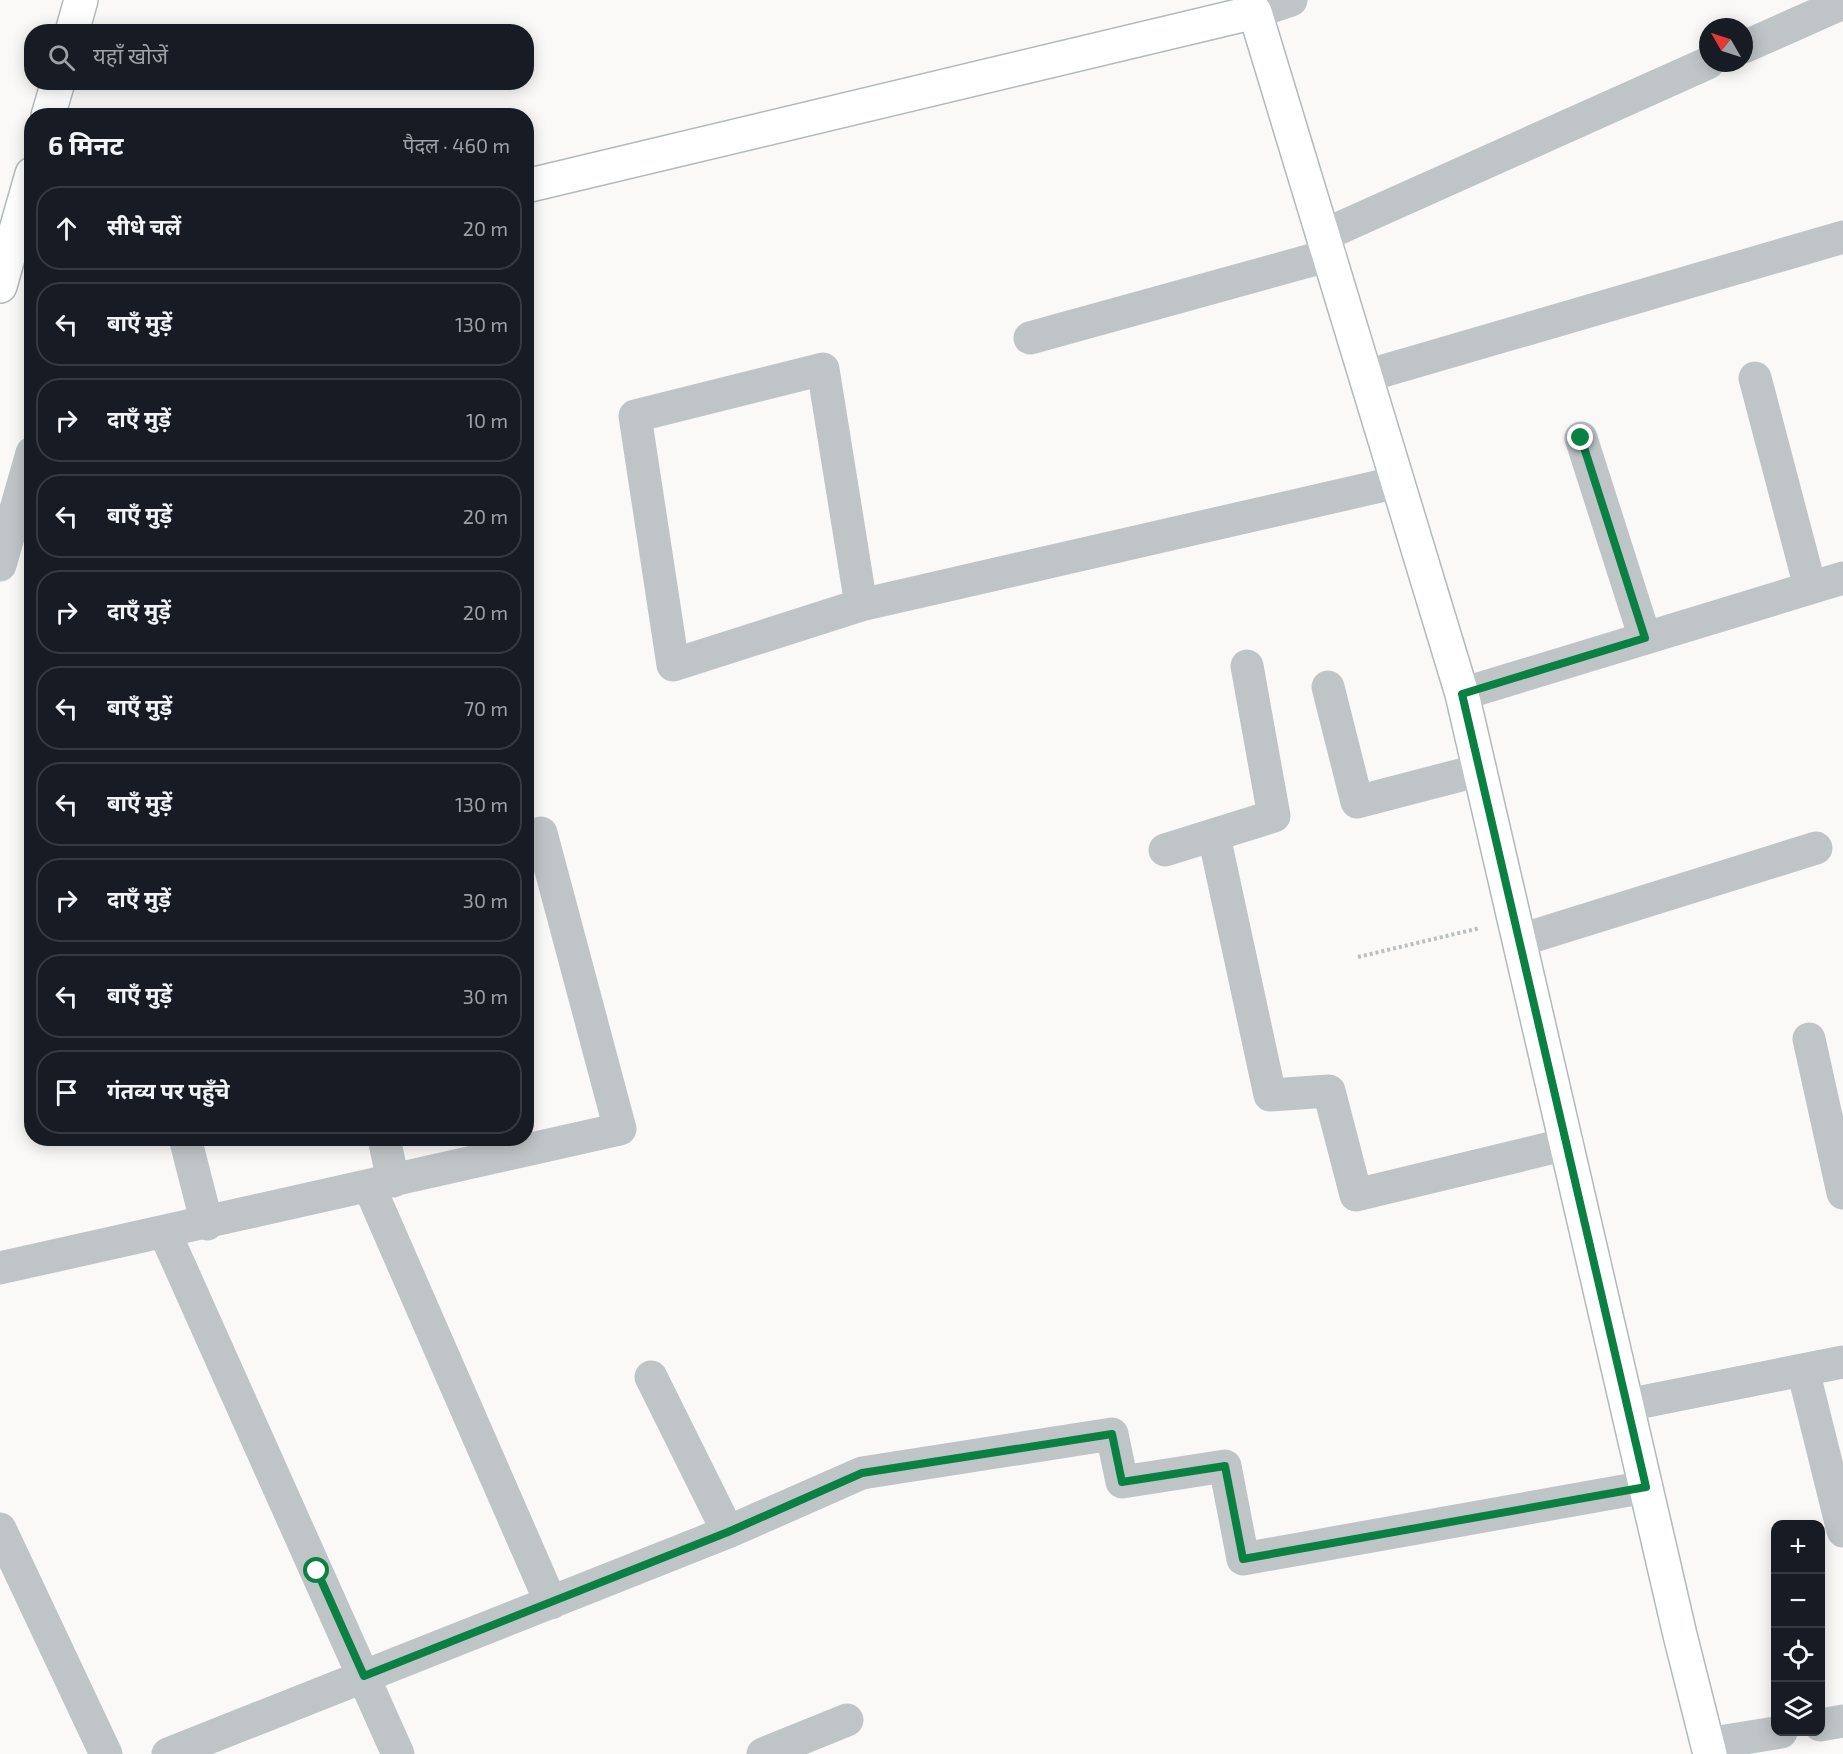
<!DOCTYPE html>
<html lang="hi">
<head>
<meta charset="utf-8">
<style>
  body { margin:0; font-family:"Exo 2","Noto Sans Devanagari",sans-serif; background:#242831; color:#f1f3f6 }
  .controls { position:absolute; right:18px; bottom:18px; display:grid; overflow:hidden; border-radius:12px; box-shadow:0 3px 15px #0003 }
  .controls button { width:54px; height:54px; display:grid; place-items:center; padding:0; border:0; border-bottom:2px solid #363941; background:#171b24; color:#f1f3f6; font:30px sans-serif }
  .compass { position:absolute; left:1699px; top:18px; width:54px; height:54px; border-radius:50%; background:#171b24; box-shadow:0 3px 15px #0003; rotate:309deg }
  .stop { position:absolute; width:18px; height:18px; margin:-14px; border:4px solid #0b8043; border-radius:50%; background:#fff }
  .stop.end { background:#0b8043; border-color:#fff; box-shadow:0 2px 6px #0008 }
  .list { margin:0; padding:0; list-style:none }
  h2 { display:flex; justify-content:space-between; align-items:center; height:78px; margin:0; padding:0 24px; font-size:26px }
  h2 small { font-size:20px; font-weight:400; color:#9ea1a6 }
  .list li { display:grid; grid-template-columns:39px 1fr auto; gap:18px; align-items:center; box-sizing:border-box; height:84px; margin:0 12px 12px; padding:0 12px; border:2px solid #363941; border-radius:24px }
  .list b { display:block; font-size:22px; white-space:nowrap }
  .list em { font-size:20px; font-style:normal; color:#9ea1a6 }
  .icon { flex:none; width:33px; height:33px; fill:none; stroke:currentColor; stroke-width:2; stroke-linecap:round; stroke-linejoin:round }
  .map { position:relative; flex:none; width:1843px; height:1754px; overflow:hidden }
  .search { position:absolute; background:#171b24; box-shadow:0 3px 15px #0003; left:24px; top:24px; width:510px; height:66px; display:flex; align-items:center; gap:15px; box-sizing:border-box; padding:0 21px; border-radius:24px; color:#9ea1a6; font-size:22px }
  .panel { position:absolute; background:#171b24; box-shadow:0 3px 15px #0003; left:24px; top:108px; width:510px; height:1038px; border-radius:24px }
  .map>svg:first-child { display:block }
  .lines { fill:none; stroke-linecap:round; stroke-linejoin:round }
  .secondary-casing { stroke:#b2b9bc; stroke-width:36 }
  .path { stroke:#babec0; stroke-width:4; stroke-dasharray:3 3; stroke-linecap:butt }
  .street { stroke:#bfc5c7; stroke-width:33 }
  .secondary { stroke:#fff; stroke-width:33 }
  .route { stroke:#0b8043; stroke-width:8 }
</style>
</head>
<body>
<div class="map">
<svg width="1843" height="1754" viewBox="0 0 1843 1754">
  <rect width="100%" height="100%" fill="#faf9f8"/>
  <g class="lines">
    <g class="secondary-casing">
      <path id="secondary" d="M72,32L81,0
        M48,116L58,82
        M526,186L1255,12L1462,694L1680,1635L1710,1754
        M0,286L32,174"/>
    </g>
    <path class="path" d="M1358,957L1480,928"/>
    <path class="street" d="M1251,0L1255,12L1291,0
      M1744,47L1843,3
      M1324,235L1708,63
      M1030,338L1330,255
      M1366,376L1843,237
      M1755,378L1810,587
      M1581,438L1645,638
      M0,565L32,453
      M861,605L823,369L635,416L673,665L861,605L1398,482
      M1328,687L1357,802L1480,770
      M1462,694L1843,578
      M1214,836L1270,1095L1329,1091L1356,1195L1567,1144
      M1165,850L1274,816L1247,666
      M1521,940L1816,848
      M1809,1039L1843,1193
      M185,1138L207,1224
      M384,1138L393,1181
      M369,1186L551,1603
      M165,1233L398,1754
      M0,1268L620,1129L541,833
      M1803,1370L1843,1531
      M651,1377L728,1532
      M1627,1405L1843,1362
      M0,1529L106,1754
      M1820,1725L1843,1721
      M1707,1744L1781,1732
      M168,1754L728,1532L862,1473L1112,1434L1122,1482L1225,1466L1243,1559L1646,1487
      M763,1754L847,1720"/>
    <use href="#secondary" class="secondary"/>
  </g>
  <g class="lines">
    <path class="route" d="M317,1571L364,1676L728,1532L862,1473L1112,1434L1122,1482L1225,1466L1243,1559L1646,1487L1462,694L1645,638L1581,438"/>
  </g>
</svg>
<div class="controls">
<button>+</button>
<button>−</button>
<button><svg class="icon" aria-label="locate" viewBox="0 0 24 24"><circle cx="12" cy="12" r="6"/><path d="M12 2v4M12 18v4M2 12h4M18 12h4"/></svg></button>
<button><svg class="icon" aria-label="layers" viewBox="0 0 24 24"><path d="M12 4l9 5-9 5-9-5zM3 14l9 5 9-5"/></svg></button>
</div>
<svg class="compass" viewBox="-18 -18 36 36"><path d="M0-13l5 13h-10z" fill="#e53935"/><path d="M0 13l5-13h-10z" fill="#9ea1a6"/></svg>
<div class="stop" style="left:317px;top:1571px"></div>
<div class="stop end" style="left:1581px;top:438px"></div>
<div class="search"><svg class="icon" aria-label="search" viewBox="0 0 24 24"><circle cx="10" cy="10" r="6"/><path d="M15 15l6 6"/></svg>यहाँ खोजें</div>
<section class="panel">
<h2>6 मिनट<small>पैदल · 460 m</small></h2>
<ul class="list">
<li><svg class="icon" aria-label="ahead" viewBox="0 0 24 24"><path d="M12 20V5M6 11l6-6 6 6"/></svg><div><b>सीधे चलें</b></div><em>20 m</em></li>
<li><svg class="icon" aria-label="left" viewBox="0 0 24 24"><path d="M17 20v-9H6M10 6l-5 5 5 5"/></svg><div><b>बाएँ मुड़ें</b></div><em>130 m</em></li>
<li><svg class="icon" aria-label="right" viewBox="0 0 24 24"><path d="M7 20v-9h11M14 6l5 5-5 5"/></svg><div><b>दाएँ मुड़ें</b></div><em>10 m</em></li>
<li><svg class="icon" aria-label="left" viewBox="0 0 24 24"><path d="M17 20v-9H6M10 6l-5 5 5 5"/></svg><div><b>बाएँ मुड़ें</b></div><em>20 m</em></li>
<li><svg class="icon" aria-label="right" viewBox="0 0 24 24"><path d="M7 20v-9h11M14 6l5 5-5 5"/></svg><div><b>दाएँ मुड़ें</b></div><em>20 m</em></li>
<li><svg class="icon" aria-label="left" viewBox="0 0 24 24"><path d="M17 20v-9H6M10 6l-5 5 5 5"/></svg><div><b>बाएँ मुड़ें</b></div><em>70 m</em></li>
<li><svg class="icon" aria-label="left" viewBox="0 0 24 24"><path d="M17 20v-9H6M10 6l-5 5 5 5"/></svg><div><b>बाएँ मुड़ें</b></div><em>130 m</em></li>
<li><svg class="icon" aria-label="right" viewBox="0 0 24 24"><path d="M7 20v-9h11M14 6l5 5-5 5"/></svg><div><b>दाएँ मुड़ें</b></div><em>30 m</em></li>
<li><svg class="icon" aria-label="left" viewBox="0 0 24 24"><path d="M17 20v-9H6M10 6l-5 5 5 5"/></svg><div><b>बाएँ मुड़ें</b></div><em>30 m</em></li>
<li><svg class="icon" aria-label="arrive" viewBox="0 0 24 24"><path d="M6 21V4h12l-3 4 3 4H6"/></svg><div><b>गंतव्य पर पहुँचे</b></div></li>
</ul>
</section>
</div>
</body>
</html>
